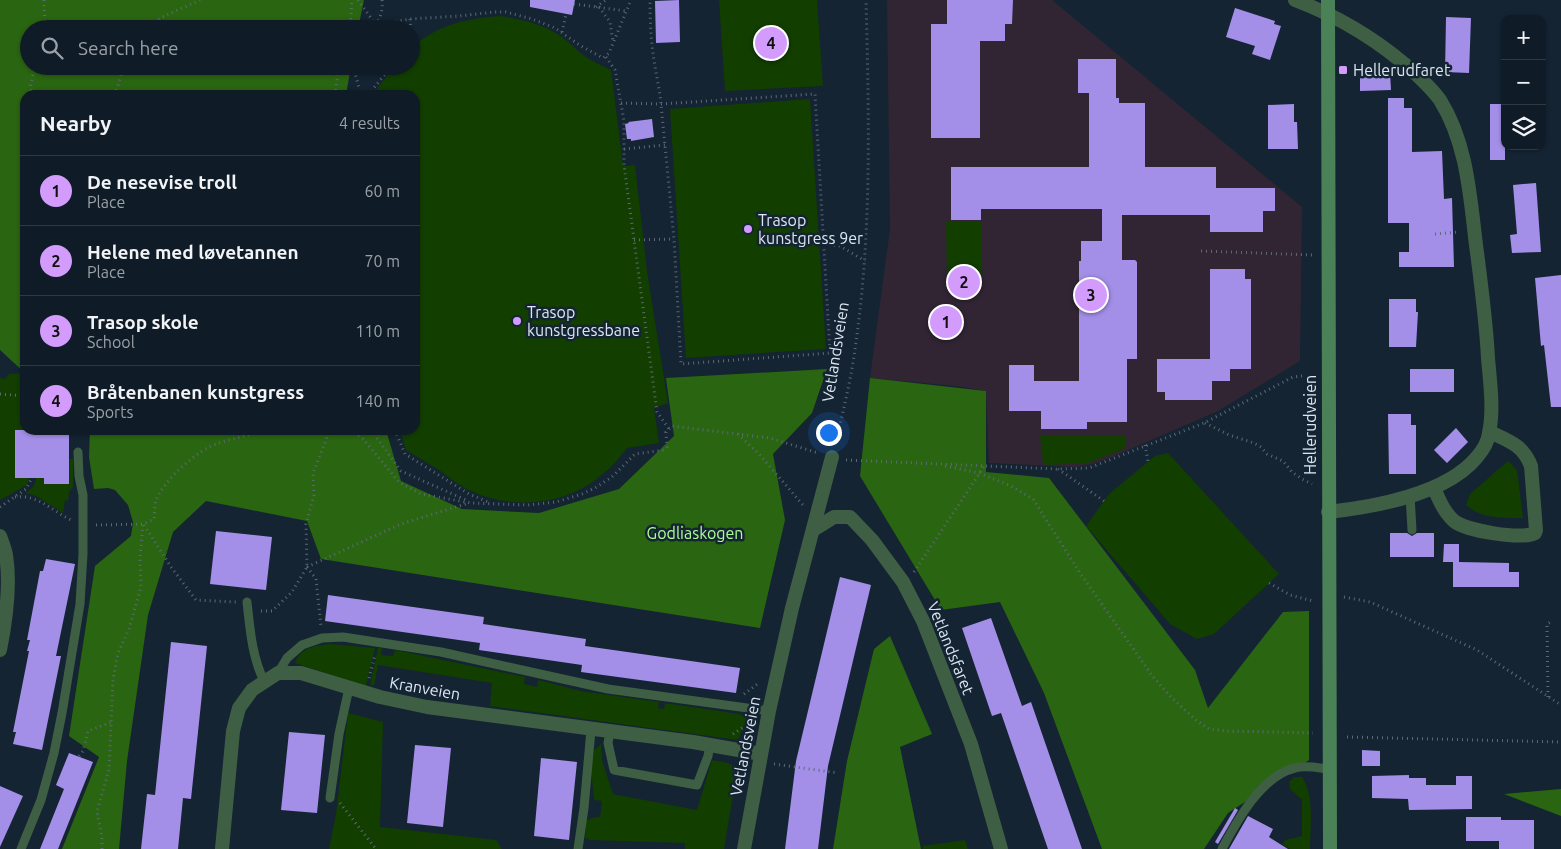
<!DOCTYPE html>
<html lang="en">
<head>
<meta charset="utf-8">
<style>
  body { margin:0; font-family:Ubuntu,sans-serif; background:#18242e; color:#f1f3f6 }
  .controls { position:absolute; right:15px; top:15px; display:grid; overflow:hidden; border-radius:10px; box-shadow:0 1px 4px #0004 }
  .controls button { width:45px; height:45px; display:grid; place-items:center; padding:0; border:0; border-bottom:1px solid #2f3943; background:#0f1b26; color:#f1f3f6; font:25px sans-serif }
  .you { position:absolute; left:828px; top:432px; width:18px; height:18px; margin:-12px; border:4px solid #fff; border-radius:50%; background:#1a73e8; box-shadow:0 0 0 8px #1a73e833 }
  .badge { display:grid; place-items:center; width:32px; height:32px; border-radius:50%; background:#d39cfc; color:#111; font-size:16px; font-weight:700 }
  .pin { position:absolute; translate:-50% -50%; border:2px solid #fff; box-shadow:0 1px 5px #0006 }
  .list { margin:0; padding:0; list-style:none }
  h2 { display:flex; justify-content:space-between; align-items:center; height:65px; margin:0; padding:0 20px; font-size:21px }
  h2 small { font-size:16px; font-weight:400; color:#9ba1a7 }
  .list li { display:grid; grid-template-columns:32px 1fr auto; gap:15px; align-items:center; box-sizing:border-box; height:70px; padding:0 20px; border-top:1px solid #2f3943 }
  .list b { display:block; font-size:19px; white-space:nowrap }
  .list p { margin:0; font-size:16px; white-space:nowrap; color:#9ba1a7 }
  .list em { font-size:16px; font-style:normal; color:#9ba1a7 }
  .icon { flex:none; width:28px; height:28px; fill:none; stroke:currentColor; stroke-width:2; stroke-linecap:round; stroke-linejoin:round }
  .map { position:relative; flex:none; width:1561px; height:849px; overflow:hidden }
  .search { position:absolute; background:#0f1b26; box-shadow:0 1px 4px #0004; left:20px; top:20px; width:400px; height:55px; display:flex; align-items:center; gap:12px; box-sizing:border-box; padding:0 18px; border-radius:28px; color:#9ba1a7; font-size:19px }
  .panel { position:absolute; background:#0f1b26; box-shadow:0 1px 4px #0004; left:20px; top:90px; width:400px; height:345px; border-radius:15px }
  .map>svg:first-child { display:block }
  .education { fill:#312533 }
  .green { fill:#123e00 }
  .forest { fill:#2a6511 }
  .building { fill:#a48fe8 }
  .lines { fill:none; stroke-linecap:round; stroke-linejoin:round }
  .path { stroke:#5c6a77; stroke-width:3; stroke-dasharray:1 4; stroke-linecap:butt }
  .service { stroke:#3e5f44; stroke-width:9 }
  .minor { stroke:#3e5f44; stroke-width:14 }
  .secondary { stroke:#4b8156; stroke-width:14 }
  .poi-dot { fill:#d39cfc; stroke:#142433; stroke-width:2 }
  .labels { text-anchor:middle; dominant-baseline:central; stroke-width:5; stroke-linejoin:round; paint-order:stroke }
  .poi-label { font-size:16px; fill:#dbe6f0; stroke:#142433; text-anchor:start }
  .street-label { font-size:16px; fill:#dbe6f0; stroke:#142433 }
  .park-label { font-size:16px; fill:#aefe94; stroke:#142433 }
</style>
</head>
<body>
<div class="map">
<svg width="1561" height="849" viewBox="0 0 1561 849">
  <rect width="100%" height="100%" fill="#142433"/>
  <path class="education" d="M887,0H1052L1302,207L1300,361L1218,411L1112,457L1093,464L1076,467L989,463L986,391L956,386L870,378L890,229Z"/>
  <path class="green" d="M719,0H817L823,86L725,91Z
    M500,16C520,19 538,23 556,33C568,40 576,50 586,57C594,62 603,66 611,70L623,166L635,165L647,271L668,403L654,408L659,443L627,448C620,457 613,466 604,473C569,505 513,511 471,491C459,486 449,477 439,470C428,463 417,457 406,450L400,430H415V95H372L395,66H411V49C435,25 468,18 500,16Z
    M810,99L826,349L686,358L670,109Z
    M946,221H982V274L947,275Z
    M23,373H25V430H44H15V478H29L27,485L0,500V378L5,379L9,374Z
    M1040,436H1126V448L1088,463L1047,465L1043,463Z
    M1168,453L1279,574L1214,634L1197,639L1170,624L1086,526L1109,494L1155,456Z
    M69,459H73V487L69,492L68,501L65,500L63,513L36,496L26,493L34,486L36,478H44Z
    M1508,461L1517,470L1523,518C1502,518 1482,519 1466,505L1470,494Z
    M330,644L375,648L366,686L295,663C301,647 315,646 330,644Z
    M378,648H382L381,655L393,656L395,650L525,677L524,684L537,687L538,680L581,691L659,702L658,708L664,709L665,703L739,714L747,717V719L738,740L490,706L492,683L378,665L374,686L370,685Z
    M348,713L383,722L380,827L496,840L502,849H329L336,814Z
    M601,744L602,760L613,794L697,810L712,760L728,763L735,767L736,777L724,849H685V843L590,840L585,838L586,821L591,818L600,817L602,801L594,800L591,769L594,750Z
    M1294,777H1302C1315,796 1310,827 1310,849H1290L1282,844L1285,840L1302,836V800L1290,789L1289,782Z
    M965,840L968,849H923L922,846Z"/>
  <path class="forest" d="M0,0H364L358,29H29V66H351L346,95H25V373L0,350Z
    M827,369L812,413L773,454L785,520L760,628L321,559L307,521L206,501L173,532L148,615L127,761L119,849H62L99,757L69,736L95,566L131,536L133,522L128,505L115,490L108,488L94,489L89,457L90,430H386L401,481L462,509L539,513L619,489L674,436L666,378Z
    M870,378L986,391V472L1049,478L1195,670L1208,708L1283,612L1309,611V760L1228,813L1204,849H1102L1044,693L1000,602L941,610L860,476Z
    M890,636L932,734L900,747L921,849H833L847,761L874,649Z
    M1561,789V816L1504,794Z"/>
  <path class="building" d="M530,0H575L572,15L530,7Z
    M679,0L680,42L656,43L655,1Z
    M947,0H1013L1012,24H1005V41H980V138H931V24H947Z
    M1235,8L1275,21L1274,24L1281,26L1270,60L1252,54L1255,46L1226,37Z
    M1446,17L1471,18L1469,73L1445,72Z
    M1078,59H1116V98H1119V103H1145V167H1216V188H1275V211H1263V232H1210V215H1122V260H1135L1137,262V359H1127V422H1087V429H1041V411H1009V365H1034V381H1079V261H1081V241H1102V209H981V220H951V167H1089V93H1078Z
    M1390,72L1391,90L1360,91V73Z
    M1388,98H1404V108H1412V152L1442,151L1444,199L1452,198L1454,267H1399V252H1409V223H1388Z
    M1294,104V122H1297L1298,149H1268V105Z
    M1490,104H1505V160H1490Z
    M652,119L654,137L631,141V139H627L625,124L629,123L628,122Z
    M1536,183L1541,252L1512,253L1510,235L1517,234L1513,185Z
    M1210,269H1245V279H1251V369H1230V381H1212V400H1165V392H1157V359H1210Z
    M1561,275V407H1551L1544,345L1541,346L1535,278Z
    M1389,299H1416V312H1418L1416,347H1389Z
    M1410,369H1454V392H1410Z
    M1388,414H1411V425H1416V474H1389Z
    M1456,428L1468,442L1447,463L1434,450Z
    M15,430H69V484H44V478H15Z
    M216,531L272,537L266,590L210,584Z
    M1390,533H1407L1412,536L1417,533H1434V557H1390Z
    M1444,544H1459V562L1509,563V572H1519V587H1453V562H1443Z
    M46,559L75,564L56,656H61L42,750L13,744L16,732H13L29,651H27L30,640H27L40,571H43Z
    M840,577L871,585L828,766L818,849H785L796,761Z
    M328,595L484,617L483,624L586,639L585,646L740,668L736,693L581,672L582,665L479,650L480,643L325,621Z
    M991,618L1022,706L1031,702L1082,849H1048L1001,713L992,716L962,628Z
    M171,642L207,646L191,799L183,798L178,849H141L147,794L155,795Z
    M289,732L325,735L317,813L281,810Z
    M415,745L451,748L443,827L407,823Z
    M1362,750L1380,751V766H1362Z
    M69,753L93,762L58,849H40L64,789L56,785Z
    M541,758L577,762L569,840L534,836Z
    M1409,775V778H1426V785H1456V776H1472V809L1409,810L1408,799L1372,798V776Z
    M0,786L23,796L0,847Z
    M1235,808L1238,810L1218,844L1215,842Z
    M1248,816L1273,829L1269,837L1288,849H1229Z
    M1466,817H1501V820H1534V849H1499V841H1466Z"/>
  <g class="lines">
    <path class="path" d="M44,0L45,29
      M358,0L376,25
      M574,4L626,11
      M596,7L606,0
      M599,7L610,22L613,42
      M410,19L411,29
      M376,25L410,19L459,16L494,12H506L532,19L555,28L581,46L603,58L609,53L631,0
      M147,29L160,18L200,0
      M350,29L352,0
      M373,29C380,20 383,11 382,0
      M562,32L566,14
      M606,57L615,70L624,121V165L657,412L669,429
      M353,66L361,95
      M33,95L30,88L35,66
      M115,95L124,66
      M335,95L339,66
      M368,95L392,66
      M621,103L661,104L815,94L830,353L681,364L674,239L661,104C660,92 657,79 655,66C651,44 650,22 650,0
      M624,149L665,145
      M1435,234L1459,232
      M634,240L674,239
      M824,244L840,246L865,261
      M1201,251L1312,255
      M0,394L25,396
      M1205,423L1229,435L1254,443L1261,447L1267,454L1283,461L1292,472L1302,479L1312,484
      M350,430L363,439L399,482L421,494L471,503L528,505L556,502L582,494L595,488L612,477L635,454L664,450L667,447L666,432L672,426L770,438L818,453
      M371,430L401,471L466,500
      M395,430L405,454L469,494L488,502
      M738,434L759,454L803,505
      M836,442C843,411 851,380 855,349C872,234 869,116 866,0
      M1145,445L1148,461
      M846,460L1057,469L1089,468L1204,423L1293,377L1302,376
      M945,466L979,473L1011,486L1033,499L1080,573L1153,677L1171,697L1197,721L1209,729L1227,731L1313,733
      M1058,469L1104,501
      M15,497C38,494 52,511 71,520
      M0,507L26,489L32,478
      M96,525L143,524L154,519C155,513 154,506 156,500C164,480 198,449 219,443C233,438 247,437 260,430
      M144,525L171,567L196,600L236,602
      M307,567L401,524L469,503
      M307,567L316,579L321,626
      M914,572L985,465
      M1269,583L1290,595L1313,601
      M1344,597L1370,602L1477,650L1561,705
      M261,611H272L292,592L307,567L306,524L314,495L313,473L330,430
      M369,678L375,655
      M744,694L759,683
      M1548,697L1547,624L1551,622
      M733,734L751,722
      M1347,737L1561,742
      M79,756L83,751L88,731L112,722
      M774,764L838,773
      M340,803L376,849
      M102,849V838L97,811L109,770L113,680L118,653L129,629L141,587L140,558L143,524"/>
    <path class="service" d="M1410,495L1412,530
      M247,602C250,629 252,657 264,681
      M278,673L287,658L302,645L322,638L343,637L441,652L608,689L769,711
      M610,732L608,743L614,770L697,785L708,756L710,745
      M330,798L339,734L349,688
      M21,849L41,800L54,753L62,713L80,604L83,554V495L79,476L78,452
      M578,849L584,808L591,730
      M1222,849C1237,821 1261,776 1295,768C1305,765 1319,768 1329,769"/>
    <path class="minor" d="M1295,0C1340,17 1381,42 1417,75C1425,83 1433,90 1440,100C1467,143 1470,196 1476,245C1481,283 1486,320 1488,358C1490,382 1494,409 1489,433C1488,442 1483,450 1477,457C1447,494 1374,507 1328,512
      M1434,488C1439,500 1444,512 1454,521C1466,531 1522,540 1535,533L1536,530L1531,466C1523,445 1509,441 1490,432
      M813,530L834,517H850L872,540L903,582L923,621L971,744L1001,849
      M0,536C2,542 5,549 6,555C11,586 6,620 0,650
      M222,849L233,731L239,708L252,690L278,673H301L380,697L427,707L693,742L761,754
      M744,849L769,711L792,608L832,457"/>
    <path class="secondary" d="M1328,0L1330,849"/>
  </g>
  <g class="poi-dot">
    <rect x="1338" y="65" width="10" height="10" rx="2.5"/>
    <circle cx="748" cy="229" r="5"/>
    <circle cx="517" cy="321" r="5"/>
  </g>
  <g class="labels">
    <g class="poi-label">
      <text x="1353" y="70">Hellerudfaret</text>
      <text x="758" y="220">Trasop<tspan x="758" dy="18">kunstgress 9er</tspan></text>
      <text x="527" y="312">Trasop<tspan x="527" dy="18">kunstgressbane</tspan></text>
    </g>
    <g class="street-label">
      <text transform="translate(835 352) rotate(-81)">Vetlandsveien</text>
      <text transform="translate(1310 425) rotate(-90)">Hellerudveien</text>
      <text transform="translate(951 648) rotate(68)">Vetlandsfaret</text>
      <text transform="translate(425 688) rotate(10)">Kranveien</text>
      <text transform="translate(745 746) rotate(-79)">Vetlandsveien</text>
    </g>
    <g class="park-label">
      <text x="695" y="533">Godliaskogen</text>
    </g>
  </g>
</svg>
<div class="controls">
<button>+</button>
<button>−</button>
<button><svg class="icon" aria-label="layers" viewBox="0 0 24 24"><path d="M12 4l9 5-9 5-9-5zM3 14l9 5 9-5"/></svg></button>
</div>
<div class="you"></div>
<div class="pin badge" style="left:946px;top:322px">1</div>
<div class="pin badge" style="left:964px;top:282px">2</div>
<div class="pin badge" style="left:1091px;top:295px">3</div>
<div class="pin badge" style="left:771px;top:43px">4</div>
<div class="search"><svg class="icon" aria-label="search" viewBox="0 0 24 24"><circle cx="10" cy="10" r="6"/><path d="M15 15l6 6"/></svg>Search here</div>
<section class="panel">
<h2>Nearby<small>4 results</small></h2>
<ul class="list">
<li><span class="badge">1</span><div><b>De nesevise troll</b><p>Place</p></div><em>60 m</em></li>
<li><span class="badge">2</span><div><b>Helene med løvetannen</b><p>Place</p></div><em>70 m</em></li>
<li><span class="badge">3</span><div><b>Trasop skole</b><p>School</p></div><em>110 m</em></li>
<li><span class="badge">4</span><div><b>Bråtenbanen kunstgress</b><p>Sports</p></div><em>140 m</em></li>
</ul>
</section>
</div>
</body>
</html>
